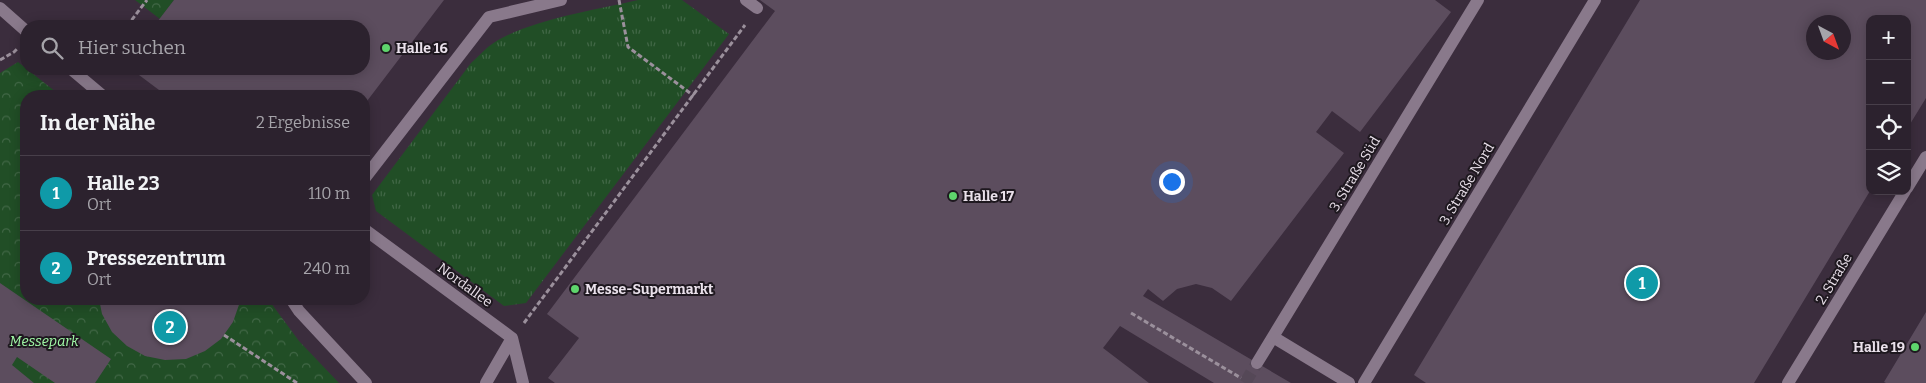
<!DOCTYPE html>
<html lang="de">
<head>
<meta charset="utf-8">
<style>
  body { margin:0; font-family:Bitter,serif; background:#382f3a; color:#f1f3f6 }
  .controls { position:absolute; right:15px; top:15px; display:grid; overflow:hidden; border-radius:10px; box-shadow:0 2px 12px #0003 }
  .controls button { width:45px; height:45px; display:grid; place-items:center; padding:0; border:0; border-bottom:1px solid #483f4a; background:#2c222e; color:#f1f3f6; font:25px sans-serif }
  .compass { position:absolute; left:1806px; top:15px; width:45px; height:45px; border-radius:50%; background:#2c222e; box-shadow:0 2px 12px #0003; rotate:139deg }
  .you { position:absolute; left:1171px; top:181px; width:18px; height:18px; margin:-12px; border:4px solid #fff; border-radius:50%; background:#1a73e8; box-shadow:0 0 0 8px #1a73e833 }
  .badge { display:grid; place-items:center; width:32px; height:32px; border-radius:50%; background:#b45309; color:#fff; font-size:16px; font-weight:700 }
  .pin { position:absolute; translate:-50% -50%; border:2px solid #fff; box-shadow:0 1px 5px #0006 }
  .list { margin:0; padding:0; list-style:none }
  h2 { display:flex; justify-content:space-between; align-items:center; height:65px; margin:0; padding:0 20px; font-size:21px }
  h2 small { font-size:16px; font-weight:400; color:#a6a4aa }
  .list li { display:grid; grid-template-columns:32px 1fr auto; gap:15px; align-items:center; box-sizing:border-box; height:75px; padding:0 20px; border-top:1px solid #483f4a }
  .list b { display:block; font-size:19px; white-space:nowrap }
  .list p { margin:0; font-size:16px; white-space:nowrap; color:#a6a4aa }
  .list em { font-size:16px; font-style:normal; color:#a6a4aa }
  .icon { flex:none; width:28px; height:28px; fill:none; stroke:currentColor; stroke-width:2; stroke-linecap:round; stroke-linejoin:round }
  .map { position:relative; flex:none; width:1926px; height:383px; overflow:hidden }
  .search { position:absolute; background:#2c222e; box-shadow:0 2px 12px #0003; left:20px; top:20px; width:350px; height:55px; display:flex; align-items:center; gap:12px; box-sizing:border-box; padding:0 18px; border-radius:20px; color:#a6a4aa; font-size:19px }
  .panel { position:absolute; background:#2c222e; box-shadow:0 2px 12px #0003; left:20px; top:90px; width:350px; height:215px; border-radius:20px }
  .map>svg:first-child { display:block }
  .grass { fill:url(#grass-tufts) }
  .forest { fill:url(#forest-crowns) }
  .building { fill:#5c4d5e; fill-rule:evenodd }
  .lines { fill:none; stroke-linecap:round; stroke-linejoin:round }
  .minor-tunnel { stroke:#554857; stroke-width:12; stroke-dasharray:12 6; stroke-linecap:butt }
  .path { stroke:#9b909c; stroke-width:3; stroke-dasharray:5 2.5; stroke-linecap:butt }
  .minor { stroke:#89798b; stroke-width:12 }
  .poi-dot { fill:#5ed56c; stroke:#1e181f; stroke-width:2 }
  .labels { text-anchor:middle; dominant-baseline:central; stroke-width:4; stroke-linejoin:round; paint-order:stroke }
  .poi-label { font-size:14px; font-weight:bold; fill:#eae1eb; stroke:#1e181f; text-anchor:start }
  .street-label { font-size:14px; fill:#eae1eb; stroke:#1e181f }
  .park-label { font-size:14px; font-style:italic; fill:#a2fba8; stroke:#1e181f }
</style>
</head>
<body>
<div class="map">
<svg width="1926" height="383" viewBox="0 0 1926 383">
  <defs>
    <pattern id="grass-tufts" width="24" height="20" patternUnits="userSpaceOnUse" patternTransform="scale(1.25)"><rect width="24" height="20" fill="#214e26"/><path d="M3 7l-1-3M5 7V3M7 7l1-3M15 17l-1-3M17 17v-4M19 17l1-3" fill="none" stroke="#416746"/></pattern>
    <pattern id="forest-crowns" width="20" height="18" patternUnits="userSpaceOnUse" patternTransform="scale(1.25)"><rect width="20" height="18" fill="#214e26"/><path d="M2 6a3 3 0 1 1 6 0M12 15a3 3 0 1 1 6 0" fill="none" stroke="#416746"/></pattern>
  </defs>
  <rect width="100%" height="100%" fill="#3b2d3d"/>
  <path class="grass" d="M638,0H682L729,34L526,303L504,306L376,211L372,195L471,63C477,58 482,52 488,47C521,21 596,10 638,0Z"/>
  <path class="forest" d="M135,0H174L160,19Z
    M18,62L61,96H26V299H268L299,341L339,383H0V73Z"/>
  <path class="building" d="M174,0H444L364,105V96H167L131,69H364V26H154Z
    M760,0H1435L1451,12L1360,132L1332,111L1316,132L1344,153L1231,301L1212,288L1196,284L1177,289L1163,301L1148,289L1143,296L1291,383H1214L1120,326L1103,348L1149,383H555L548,378L579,338L547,314L775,11Z
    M1640,0H1926V98L1907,129V19H1870V191L1754,383H1426L1414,375ZM1814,22H1844V52H1814Z
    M0,283L111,359L95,383H55L17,357L12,365L34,383H0Z
    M99,299H241L233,322L221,339L205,351L186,359L165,360L145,356L127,346L112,332L102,314Z
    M1926,312V383H1886L1884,382Z"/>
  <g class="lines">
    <path class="minor-tunnel" d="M1245,383L1257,363"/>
    <path class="path" d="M619,0L628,47L694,96
      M127,26L147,0
      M0,60L14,52L18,48
      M1131,313L1241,378
      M524,323L745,25
      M224,335L297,383"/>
    <path class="minor" d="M746,0L757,8
      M0,8L26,31
      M71,69L103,96
      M364,179L489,17L561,0
      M1907,188L1926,157
      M364,229L512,338L523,383
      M291,299L299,311L366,383
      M1273,337L1349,383
      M1257,363L1478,0
      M486,383L512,338
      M1364,383L1595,0
      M1788,383L1905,191"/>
  </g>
  <g class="poi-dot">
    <circle cx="386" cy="48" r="5"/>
    <circle cx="953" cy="196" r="5"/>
    <circle cx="575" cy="289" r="5"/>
    <circle cx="1915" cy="347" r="5"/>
  </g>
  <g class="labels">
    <g class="poi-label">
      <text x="396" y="48">Halle 16</text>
      <text x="963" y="196">Halle 17</text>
      <text x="585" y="289">Messe-Supermarkt</text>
      <text x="1905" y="347" text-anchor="end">Halle 19</text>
    </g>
    <g class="street-label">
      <text transform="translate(1355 174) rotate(-59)">3. Straße Süd</text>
      <text transform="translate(1467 184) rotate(-59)">3. Straße Nord</text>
      <text transform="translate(1834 279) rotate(-59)">2. Straße</text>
      <text transform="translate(465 285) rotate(36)">Nordallee</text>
    </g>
    <g class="park-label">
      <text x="44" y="341">Messepark</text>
    </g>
  </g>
</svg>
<div class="controls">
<button>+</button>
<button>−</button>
<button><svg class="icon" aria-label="locate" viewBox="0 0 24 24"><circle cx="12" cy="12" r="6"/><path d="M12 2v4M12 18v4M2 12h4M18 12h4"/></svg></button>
<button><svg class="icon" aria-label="layers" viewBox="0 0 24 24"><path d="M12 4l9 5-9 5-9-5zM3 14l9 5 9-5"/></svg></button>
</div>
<svg class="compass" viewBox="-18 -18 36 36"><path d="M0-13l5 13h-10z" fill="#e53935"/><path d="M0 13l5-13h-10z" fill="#a6a4aa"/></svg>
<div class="you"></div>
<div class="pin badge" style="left:1642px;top:283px;background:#0f9aa8">1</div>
<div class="pin badge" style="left:170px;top:327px;background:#0f9aa8">2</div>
<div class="search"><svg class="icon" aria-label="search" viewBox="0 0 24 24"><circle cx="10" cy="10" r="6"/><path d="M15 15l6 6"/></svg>Hier suchen</div>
<section class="panel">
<h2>In der Nähe<small>2 Ergebnisse</small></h2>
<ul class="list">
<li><span class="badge" style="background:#0f9aa8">1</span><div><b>Halle 23</b><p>Ort</p></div><em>110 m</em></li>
<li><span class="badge" style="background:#0f9aa8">2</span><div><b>Pressezentrum</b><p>Ort</p></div><em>240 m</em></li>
</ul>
</section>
</div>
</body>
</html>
